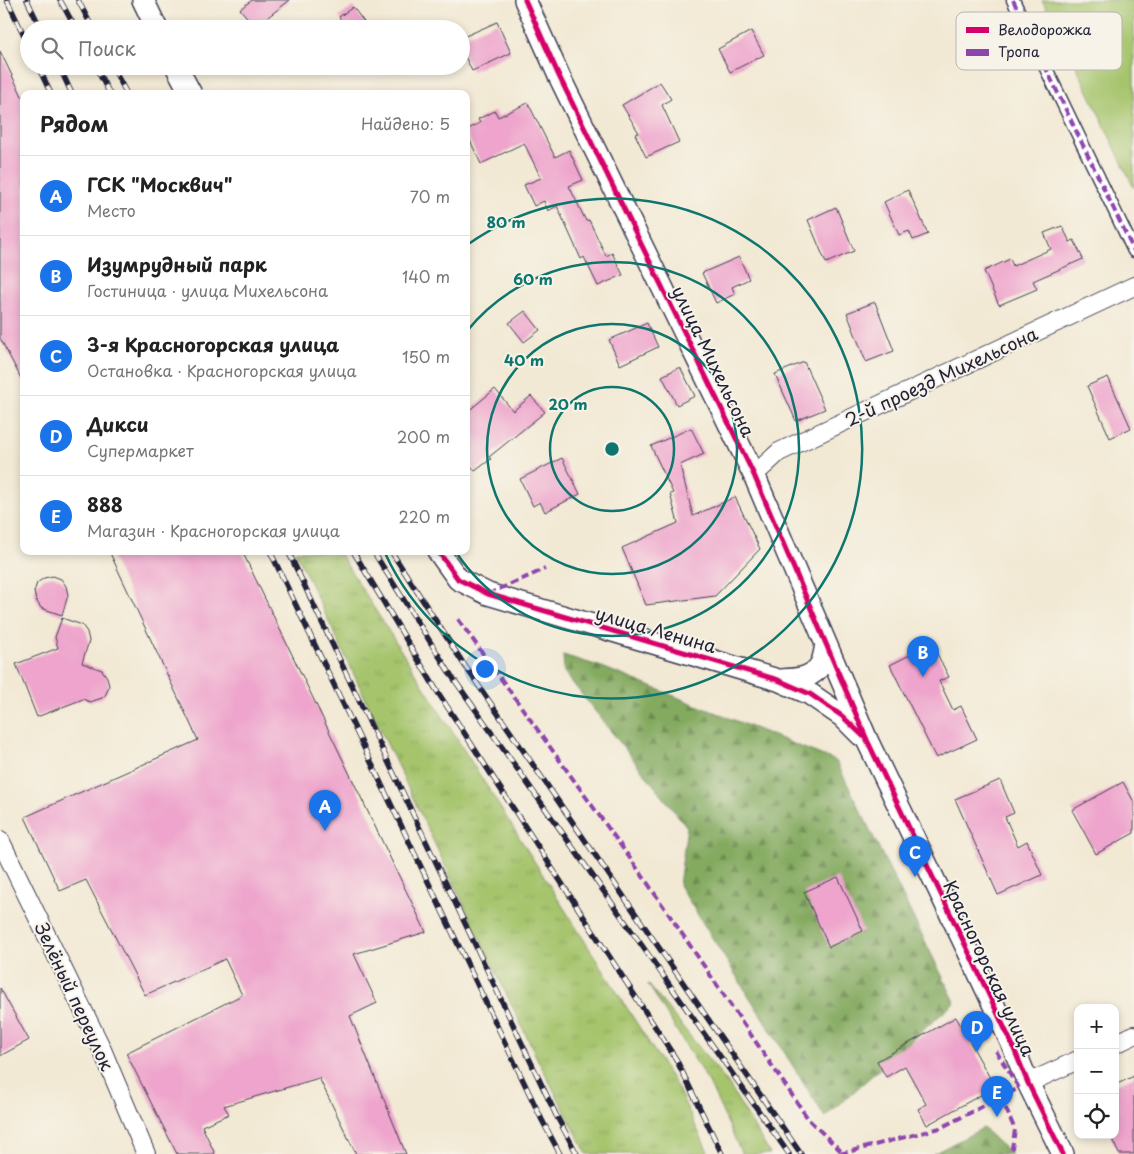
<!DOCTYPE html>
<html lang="ru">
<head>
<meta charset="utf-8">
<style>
  body { margin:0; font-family:"Playpen Sans",sans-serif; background:#f2f2f2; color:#222 }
  .controls { position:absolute; right:15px; bottom:15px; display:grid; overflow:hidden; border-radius:10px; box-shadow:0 2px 8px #0003 }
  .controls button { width:45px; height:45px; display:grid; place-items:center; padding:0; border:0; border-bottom:1px solid #e0e0e0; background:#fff; color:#222; font:25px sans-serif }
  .you { position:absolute; left:484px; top:668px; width:18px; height:18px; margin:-12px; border:4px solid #fff; border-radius:50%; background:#1a73e8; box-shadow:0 0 0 8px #1a73e833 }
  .badge { display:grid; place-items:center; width:32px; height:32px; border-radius:50%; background:#1a73e8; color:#fff; font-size:16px; font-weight:700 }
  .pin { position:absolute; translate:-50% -41px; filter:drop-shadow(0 1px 2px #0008) }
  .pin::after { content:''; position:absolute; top:26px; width:18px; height:15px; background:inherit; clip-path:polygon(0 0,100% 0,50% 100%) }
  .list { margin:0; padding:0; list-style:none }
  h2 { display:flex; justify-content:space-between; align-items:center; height:65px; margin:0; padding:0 20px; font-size:21px }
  h2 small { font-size:16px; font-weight:400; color:#767676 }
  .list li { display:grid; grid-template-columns:32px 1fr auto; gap:15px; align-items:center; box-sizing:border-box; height:80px; padding:0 20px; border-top:1px solid #e0e0e0 }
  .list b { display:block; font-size:19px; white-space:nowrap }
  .list p { margin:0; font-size:16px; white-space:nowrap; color:#767676 }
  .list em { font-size:16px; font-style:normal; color:#767676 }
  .icon { flex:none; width:28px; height:28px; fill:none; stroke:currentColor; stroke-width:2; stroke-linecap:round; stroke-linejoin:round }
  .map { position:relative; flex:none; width:1134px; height:1154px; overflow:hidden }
  .search { position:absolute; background:#fff; box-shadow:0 2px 8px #0003; left:20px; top:20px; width:450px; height:55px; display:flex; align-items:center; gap:12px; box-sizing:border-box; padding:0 18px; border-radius:28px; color:#767676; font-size:19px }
  .panel { position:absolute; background:#fff; box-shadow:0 2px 8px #0003; left:20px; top:90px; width:450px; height:465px; border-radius:10px }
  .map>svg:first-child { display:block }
  .grass { fill:url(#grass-tufts); stroke:#647354 }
  .forest { fill:url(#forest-firs); stroke:#53664e }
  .park { fill:#a5c46c; stroke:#647354 }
  .building { fill:#eea4cc }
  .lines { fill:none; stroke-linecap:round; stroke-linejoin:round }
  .pedestrian-casing { stroke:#414052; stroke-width:15 }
  .minor-casing { stroke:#414052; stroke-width:20 }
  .tertiary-casing { stroke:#414052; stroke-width:24 }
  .pedestrian { stroke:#fff; stroke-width:12 }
  .minor { stroke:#fff; stroke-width:18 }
  .tertiary { stroke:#fff; stroke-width:21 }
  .rail-casing { stroke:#22223b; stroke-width:5.5 }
  .rail { stroke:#f7f3e8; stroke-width:4; stroke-dasharray:11; stroke-linecap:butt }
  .quiet { stroke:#8e44ad; stroke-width:4; stroke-dasharray:8 4; stroke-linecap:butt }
  .cycleway-casing { stroke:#f7f3e8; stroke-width:8 }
  .cycleway { stroke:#d6006c; stroke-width:5 }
  .ring { fill:none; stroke:#0f766e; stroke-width:2.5 }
  .labels { text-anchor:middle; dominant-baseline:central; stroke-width:4; stroke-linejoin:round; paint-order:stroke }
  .street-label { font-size:18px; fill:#22223b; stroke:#f7f3e8 }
  .key { fill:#f7f3e8; stroke:#b7b4b4; stroke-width:1 }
  .key-label { font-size:14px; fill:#22223b }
  .centre { fill:#0f766e; stroke:#f7f3e8; stroke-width:2.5 }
  .ring-label { font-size:15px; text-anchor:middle; font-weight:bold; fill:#0f766e; stroke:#f7f3e8; stroke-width:4; stroke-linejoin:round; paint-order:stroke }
</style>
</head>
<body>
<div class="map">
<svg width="1134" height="1154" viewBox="0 0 1134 1154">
  <defs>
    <pattern id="grass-tufts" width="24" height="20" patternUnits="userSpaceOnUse" patternTransform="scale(1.25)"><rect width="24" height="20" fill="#a5c46c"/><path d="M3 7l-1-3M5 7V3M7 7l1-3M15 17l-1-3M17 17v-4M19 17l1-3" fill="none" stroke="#8ea85e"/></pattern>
    <pattern id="forest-firs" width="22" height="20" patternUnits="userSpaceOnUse" patternTransform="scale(1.25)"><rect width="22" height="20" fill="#84aa60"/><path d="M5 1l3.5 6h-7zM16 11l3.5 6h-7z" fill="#6c8a50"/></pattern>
  </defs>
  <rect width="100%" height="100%" fill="#f7f3e8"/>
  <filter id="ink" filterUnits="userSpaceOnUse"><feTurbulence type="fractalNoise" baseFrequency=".02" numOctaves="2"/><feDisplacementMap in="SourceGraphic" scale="10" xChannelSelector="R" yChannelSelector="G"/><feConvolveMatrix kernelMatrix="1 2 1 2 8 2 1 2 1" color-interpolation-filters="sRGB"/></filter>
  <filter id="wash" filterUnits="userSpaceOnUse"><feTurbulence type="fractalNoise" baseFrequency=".0096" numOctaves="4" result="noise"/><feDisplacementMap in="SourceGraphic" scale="20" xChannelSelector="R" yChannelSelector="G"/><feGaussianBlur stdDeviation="1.12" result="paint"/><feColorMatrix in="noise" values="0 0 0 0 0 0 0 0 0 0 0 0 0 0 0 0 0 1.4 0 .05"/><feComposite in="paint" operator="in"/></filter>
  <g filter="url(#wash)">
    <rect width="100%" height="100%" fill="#f2e9d4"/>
    <path class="grass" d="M295,551H338L677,1087L709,1154H587L536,1056Z
      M648,984L727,1082L770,1154H742L709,1083Z"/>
    <path class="forest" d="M563,655L602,667L836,761L955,1002L825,1117L679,885L687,827L564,672Z
      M983,1128L1011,1154H933Z"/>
    <path class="park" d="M1042,0H1134V188L1068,49Z"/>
    <g id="blocks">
      <path class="building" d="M252,0H290L255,27L240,9Z
        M353,7L369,29H347L339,17Z
        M497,22L511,53L472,71L461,48V38Z
        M751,31L764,55L730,72L718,49Z
        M0,51L24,100V384L0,338Z
        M660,82L671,99L662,105L679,142L646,157L635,134L639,133L622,105Z
        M528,103L555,157L569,150L583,180L569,186L586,221L589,220L606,256L612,253L623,275L598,286L584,257L581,259L557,206L548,211L544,201L534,206L524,185L541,178L524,143L481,164L466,132V130L480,123L478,119L495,111L498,117Z
        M908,190L928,234L913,240L909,231L899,235L884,202Z
        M836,207L854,251L826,263L808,220Z
        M1062,226L1070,242L1074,240L1083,259L1033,281L1037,289L999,305L984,271L1010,259L1013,266L1051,249L1044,233Z
        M739,257L749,279L732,287L735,294L716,303L702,273Z
        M875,302L894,351L866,362L847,313Z
        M525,311L540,330L524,342L509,323Z
        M647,323L658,347L620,365L609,340Z
        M804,362L825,409L796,421L775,374Z
        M680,367L695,396L677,405L662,376Z
        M1108,377L1131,428L1110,438L1087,386Z
        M495,389L513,411L531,396L545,412L489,457L491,459L475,471L466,460V413Z
        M691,428L704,454L680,465L693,516L735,497L760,549L715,596L646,605L622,548L678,523L670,494L673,493L651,446Z
        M562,458L580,494L545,512L540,502L533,506L520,479Z
        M109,551H242L426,932L354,954L377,1003L350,1016L406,1154H356L319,1078L224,1106L229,1114L202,1126L215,1154H177L126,1053L242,995L225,959L145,995L86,880L60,891L25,817L198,740Z
        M53,576L61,579L66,586L68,595L62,615L41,608L36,600L34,592L37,583L44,578Z
        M62,618L82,625L87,632L89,641L82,663L102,670L107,677L109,686L106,694L102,698L90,702L83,699L37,717L16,664L58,648L55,637Z
        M932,644L949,677L939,681L953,710L961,706L977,739L936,758L890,665Z
        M1000,780L1014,813L1005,817L1018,846L1027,841L1042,875L998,895L955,799Z
        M1123,782L1134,802V833L1096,854L1072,810Z
        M838,877L863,931L829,947L804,892Z
        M0,988L29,1040L0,1056Z
        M956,1017L995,1087L927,1125L918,1109L926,1104L905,1066L886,1077L877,1061Z
        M1134,1076V1154H1119L1110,1135H1115V1085Z"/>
    </g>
  </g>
  <g filter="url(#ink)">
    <use href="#blocks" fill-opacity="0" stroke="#414052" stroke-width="1"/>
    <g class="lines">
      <g class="pedestrian-casing">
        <path id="pedestrian" d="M1013,0L1134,251"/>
      </g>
      <g class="minor-casing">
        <path id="minor" d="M754,475L779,452L1134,286
          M0,840L100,1045L146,1154
          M1115,1044L1134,1035
          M1028,1083L1078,1060"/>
      </g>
      <g class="tertiary-casing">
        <path id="tertiary" d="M143,0L157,29
          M525,0L559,76L754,475L867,740L973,961L1012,1044L1028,1083L1063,1154
          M176,66L191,94
          M438,551L458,579L488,594L778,680L810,694L842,716L861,735
          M779,680C795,679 812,680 821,664C824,658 825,650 826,644"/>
      </g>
      <use href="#pedestrian" class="pedestrian"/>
      <use href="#minor" class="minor"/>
      <use href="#tertiary" class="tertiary"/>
      <g class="rail-casing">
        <path id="rail" d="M7,0L29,46
          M27,0L41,29
          M60,0L76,29
          M78,0L93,29
          M38,66L51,94
          M59,66L72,94
          M95,66L110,94
          M112,66L127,94
          M270,551L542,1120L560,1154
          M288,551L556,1115L577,1154
          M353,551L437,691L676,1059L722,1154
          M373,551L451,675L789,1154
          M391,551L463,663L801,1154"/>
      </g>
      <use href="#rail" class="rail"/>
      <path class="quiet" d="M1013,0L1134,251
        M488,594L545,569
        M458,619L642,875L809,1120L844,1154
        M1001,1097L1015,1130L1011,1154
        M840,1154L940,1128L1019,1088L996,1051"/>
      <g class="cycleway-casing">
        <path id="cycleway" d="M525,0L559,76L754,475L867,740L973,961L1012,1044L1028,1083L1063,1154
          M438,551L458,579L488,594L778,680L810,694L842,716L863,736"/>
      </g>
      <use href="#cycleway" class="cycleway"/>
    </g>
  </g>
  <g class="ring">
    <circle cx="612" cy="449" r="62"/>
    <circle cx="612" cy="449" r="125"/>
    <path d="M467 331A187 187 0 1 1 456 552"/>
    <path d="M467 245A250 250 0 1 1 385 553"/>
  </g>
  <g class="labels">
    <g class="street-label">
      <text transform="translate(714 361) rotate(64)">улица Михельсона</text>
      <text transform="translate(941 376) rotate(-25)">2-й проезд Михельсона</text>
      <text transform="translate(656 629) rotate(16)">улица Ленина</text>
      <text transform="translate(990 968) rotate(65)">Красногорская улица</text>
      <text transform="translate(75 996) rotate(65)">Зелёный переулок</text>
    </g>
  </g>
  <rect x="956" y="12" width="166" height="58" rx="8" class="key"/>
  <rect x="966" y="27" width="23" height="6" fill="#d6006c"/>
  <rect x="966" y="49" width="23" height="7" fill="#8e44ad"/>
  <g class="key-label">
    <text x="998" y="35">Велодорожка</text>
    <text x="998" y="57">Тропа</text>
  </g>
  <circle cx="612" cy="449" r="8" class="centre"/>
  <g class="ring-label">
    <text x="506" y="228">80 m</text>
    <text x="533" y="285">60 m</text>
    <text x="524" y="366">40 m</text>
    <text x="568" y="410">20 m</text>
  </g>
</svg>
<div class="controls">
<button>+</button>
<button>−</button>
<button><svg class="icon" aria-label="locate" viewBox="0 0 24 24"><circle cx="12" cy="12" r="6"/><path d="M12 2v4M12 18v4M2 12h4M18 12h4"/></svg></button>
</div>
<div class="you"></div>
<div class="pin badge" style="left:325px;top:831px">A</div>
<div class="pin badge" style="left:923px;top:677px">B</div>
<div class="pin badge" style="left:915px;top:877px">C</div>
<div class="pin badge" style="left:977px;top:1052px">D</div>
<div class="pin badge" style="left:997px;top:1117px">E</div>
<div class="search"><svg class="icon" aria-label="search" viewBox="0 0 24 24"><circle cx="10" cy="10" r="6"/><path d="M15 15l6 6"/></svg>Поиск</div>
<section class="panel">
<h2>Рядом<small>Найдено: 5</small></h2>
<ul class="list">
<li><span class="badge">A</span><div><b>ГСК &quot;Москвич&quot;</b><p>Место</p></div><em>70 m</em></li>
<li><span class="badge">B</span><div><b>Изумрудный парк</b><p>Гостиница · улица Михельсона</p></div><em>140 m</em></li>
<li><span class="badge">C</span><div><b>3-я Красногорская улица</b><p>Остановка · Красногорская улица</p></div><em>150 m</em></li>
<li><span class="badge">D</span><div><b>Дикси</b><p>Супермаркет</p></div><em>200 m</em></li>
<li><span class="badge">E</span><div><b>888</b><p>Магазин · Красногорская улица</p></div><em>220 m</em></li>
</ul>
</section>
</div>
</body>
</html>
